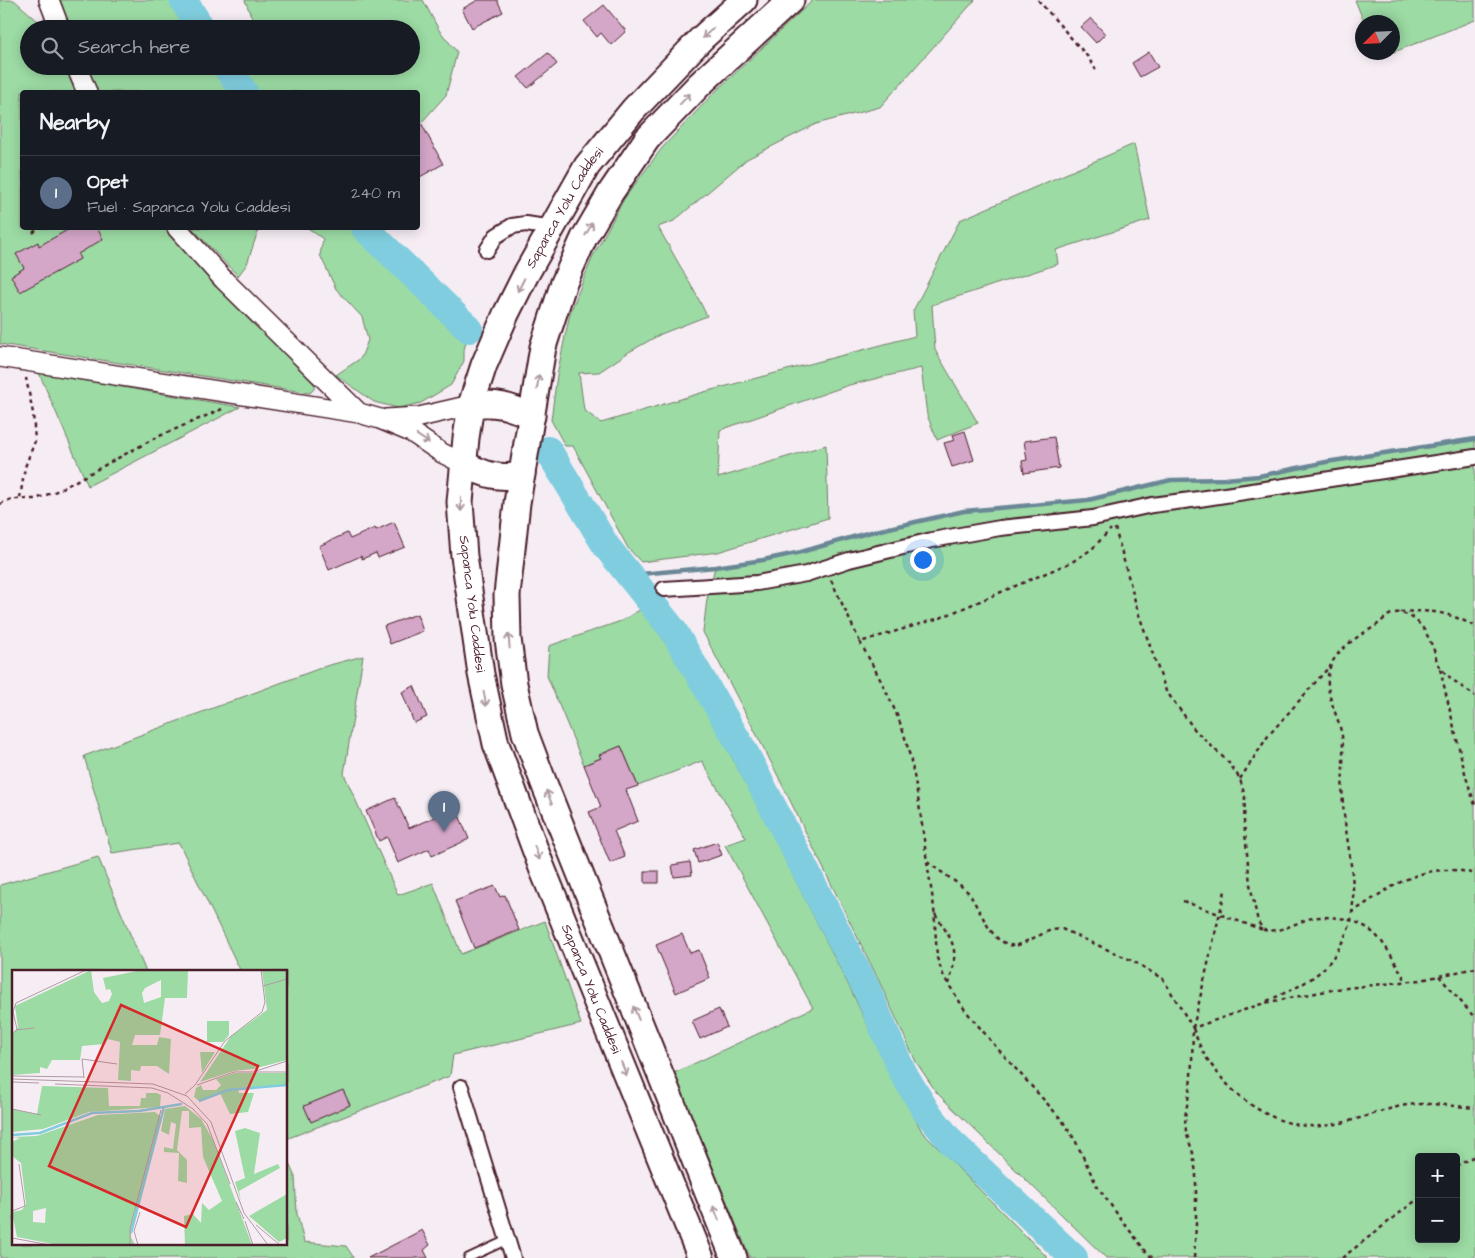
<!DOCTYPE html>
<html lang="en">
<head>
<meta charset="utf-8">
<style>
  body { margin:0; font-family:"Architects Daughter",sans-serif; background:#20242c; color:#f1f3f6 }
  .controls { position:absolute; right:15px; bottom:15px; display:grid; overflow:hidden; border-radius:5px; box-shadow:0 2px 12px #0003 }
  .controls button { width:45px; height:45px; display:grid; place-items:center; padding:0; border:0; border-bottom:1px solid #363941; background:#171b24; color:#f1f3f6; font:25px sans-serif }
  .compass { position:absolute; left:1355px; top:15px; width:45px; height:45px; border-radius:50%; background:#171b24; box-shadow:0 2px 12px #0003; rotate:246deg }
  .you { position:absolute; left:922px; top:559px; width:18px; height:18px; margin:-12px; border:4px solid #fff; border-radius:50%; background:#1a73e8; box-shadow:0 0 0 8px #1a73e833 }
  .badge { display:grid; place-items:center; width:32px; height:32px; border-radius:50%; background:#d1495b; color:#fff; font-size:16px; font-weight:700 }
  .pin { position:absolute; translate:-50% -41px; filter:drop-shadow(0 1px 2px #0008) }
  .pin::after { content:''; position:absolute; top:26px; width:18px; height:15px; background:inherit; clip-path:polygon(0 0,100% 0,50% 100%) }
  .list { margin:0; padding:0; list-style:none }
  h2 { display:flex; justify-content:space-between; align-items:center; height:65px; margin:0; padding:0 20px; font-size:21px }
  h2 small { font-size:16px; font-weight:400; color:#9ea1a6 }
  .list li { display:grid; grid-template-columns:32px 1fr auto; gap:15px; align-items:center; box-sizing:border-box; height:75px; padding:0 20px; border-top:1px solid #363941 }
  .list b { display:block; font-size:19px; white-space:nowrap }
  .list p { margin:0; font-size:16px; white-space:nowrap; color:#9ea1a6 }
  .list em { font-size:16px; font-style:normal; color:#9ea1a6 }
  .icon { flex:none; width:28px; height:28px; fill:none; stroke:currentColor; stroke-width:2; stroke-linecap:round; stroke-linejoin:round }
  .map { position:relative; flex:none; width:1475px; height:1258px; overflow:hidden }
  .search { position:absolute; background:#171b24; box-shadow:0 2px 12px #0003; left:20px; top:20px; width:400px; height:55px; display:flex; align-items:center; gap:12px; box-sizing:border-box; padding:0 18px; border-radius:28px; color:#9ea1a6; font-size:19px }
  .panel { position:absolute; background:#171b24; box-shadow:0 2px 12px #0003; left:20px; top:90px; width:400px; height:140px; border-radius:5px }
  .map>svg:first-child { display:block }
  .green { fill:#9cdba4; stroke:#737d68; fill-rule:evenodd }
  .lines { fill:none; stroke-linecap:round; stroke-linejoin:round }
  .stream { stroke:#6a8796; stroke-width:4.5 }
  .river { stroke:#7fcdde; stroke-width:28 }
  .building { fill:#d4a6c8; stroke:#4a1f2b }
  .lane-casing { stroke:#4a1f2b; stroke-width:11 }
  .street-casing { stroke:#4a1f2b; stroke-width:18 }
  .secondary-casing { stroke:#4a1f2b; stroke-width:22 }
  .highway-casing { stroke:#4a1f2b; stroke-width:29 }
  .path { stroke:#4a1f2b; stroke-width:2.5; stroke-dasharray:4 4; stroke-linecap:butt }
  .lane { stroke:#fff; stroke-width:7 }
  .street { stroke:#fff; stroke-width:14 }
  .secondary { stroke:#fff; stroke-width:19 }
  .highway { stroke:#fff; stroke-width:25 }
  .oneway { stroke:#ae9aa0 }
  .labels { text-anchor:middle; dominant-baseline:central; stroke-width:4; stroke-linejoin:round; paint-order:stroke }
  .street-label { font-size:14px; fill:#4a1f2b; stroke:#fff }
  .inset-river { fill:none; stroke:#7fcdde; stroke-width:2.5 }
  .inset-road { fill:none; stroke:#b19ba4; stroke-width:1 }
  .view { fill:#d62828; fill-opacity:0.15; stroke:#d62828; stroke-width:2.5 }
  .inset-edge { fill:none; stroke:#4a1f2b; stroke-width:2.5 }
</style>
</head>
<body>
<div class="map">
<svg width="1475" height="1258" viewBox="0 0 1475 1258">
  <rect width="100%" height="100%" fill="#f6edf4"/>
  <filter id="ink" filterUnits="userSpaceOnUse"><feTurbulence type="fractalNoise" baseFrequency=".02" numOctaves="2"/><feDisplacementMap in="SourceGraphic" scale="10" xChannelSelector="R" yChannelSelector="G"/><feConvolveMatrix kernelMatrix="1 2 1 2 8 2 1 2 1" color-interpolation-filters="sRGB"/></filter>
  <g filter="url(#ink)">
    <path class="green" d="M0,0H14L39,22L44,29H29V66H65L75,92H22V228H164L315,385L314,389L310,393L0,344Z
      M60,0H183L202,29H71Z
      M245,0H423L439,30L457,52L446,95L421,123L418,125V92H97L86,66H226L232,74L245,66H411V29H256Z
      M813,0H975L880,107L816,124L747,159L674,221L658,227L696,294L707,316L661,334L629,352L599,372L579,373L584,410L601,423L704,392L915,336L913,311L960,220L1134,144L1150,220L1056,250L1058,264L932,305L935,350L978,423L937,440L927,415L921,368L849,385L720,430L718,478L826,445L828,518L718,552L641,562L628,548L573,446H565L551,420L557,375L570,313L593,256L624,199L662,148L714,93Z
      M1355,0H1475V20L1394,52L1392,51V22H1364Z
      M192,228H259L247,264L238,276Z
      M308,228H365L469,329L464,350V361L451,385L421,403L398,408L374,402L336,375L361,358L368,340L362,317L336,289L320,255L323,239Z
      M39,373L240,407L88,486Z
      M1475,439V1258H1106L937,1093L916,1062L879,981L773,766L703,632L707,599L715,567L763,560L801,552L867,533L964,511L1088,500L1171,480L1225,479L1259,476L1326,462ZM1419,1157H1456V1239H1419Z
      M643,608L699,696L760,810L851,990L890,1073L923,1133L1048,1258H750L674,1073L813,1008L725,845L746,838L702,761L638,786L621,746L600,755L601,758L584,765L547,676L549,646L621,621Z
      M363,656L344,774L398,895L433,883L461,954L545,921L581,1024L453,1055L450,1076L286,1139V972H241L179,843L112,853L84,756L326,666Z
      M98,857L146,972H14V1244H286V1157L295,1177L297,1214L304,1242L346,1246L354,1258H0V885Z"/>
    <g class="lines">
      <path class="stream" d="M630,575L715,567L763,560L801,552L867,533L964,511L1088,500L1171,480L1225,479L1259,476L1326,462L1475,439"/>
      <path class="river" d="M183,0L202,29
        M226,66L244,92
        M365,228L469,329
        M548,450L606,546L673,630L745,753L866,988L902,1071L926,1111L952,1143L1074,1258"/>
    </g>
    <path class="building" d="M478,0H497L503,12L472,28L462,9Z
      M604,5L626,31L611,45L601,33L597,37L584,21Z
      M1091,18L1105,34L1096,43L1081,27Z
      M1149,52L1158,67L1140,77L1132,63Z
      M548,53L557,64L528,88L518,77Z
      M418,117L443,164L418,178Z
      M71,228H97L103,239L78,254L80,259L20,292L11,276L24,268L16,254L38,242L39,246Z
      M965,431L974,460L952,467L944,443L955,440L953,435Z
      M1054,437L1059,468L1024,473L1022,461L1027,460L1024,441Z
      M394,522L405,547L378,558L376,553L362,559L361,556L329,570L319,546L347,533L350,539L375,528L376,530Z
      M417,614L423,631L390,644L384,626Z
      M414,686L427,717L414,723L402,692Z
      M621,746L638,786L626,790L638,821L614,831L625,857L610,863L589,812L601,807L584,765L601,758L599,755Z
      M395,798L409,828L456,808L469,839L432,856L429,849L398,863L387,837L379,841L366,811Z
      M717,842L722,855L698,863L694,850Z
      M690,862L692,875L674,877L672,865Z
      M645,871H659V883H645Z
      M495,886L500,897L505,895L519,930L474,948L455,901Z
      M682,934L690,953L699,950L710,978L676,993L656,945Z
      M719,1009L727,1027L700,1039L692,1021Z
      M343,1090L350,1105L311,1122L304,1106Z
      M422,1230L430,1245L424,1250L428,1258H368Z"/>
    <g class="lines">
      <g class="lane-casing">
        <path id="lane" d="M468,1258L507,1240"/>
      </g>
      <g class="street-casing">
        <path id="street" d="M487,250L496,236L512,226L526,224L552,228
          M664,589L757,583L806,574L849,560L932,540L1000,528L1093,518L1152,505L1199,499L1475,457
          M461,1087L513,1258"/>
      </g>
      <g class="secondary-casing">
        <path id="secondary" d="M49,0L60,29
          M76,66L87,92
          M177,228L224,280L359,413
          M0,357L359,413L380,419L411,432L442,453L464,464
          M386,419L419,417L471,405"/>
      </g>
      <g class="highway-casing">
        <g id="highway">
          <path d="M471,405C497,402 509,406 532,416"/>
          <path d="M464,464C485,475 498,479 522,475"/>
          <path id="s1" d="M701,1258L542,868L496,744L481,674L464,556L460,502L466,438L471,405L484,365L506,314L526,274L587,166L634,109L702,38L744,0"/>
          <path d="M734,1258L545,786L525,733L514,684L508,639L507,595L517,503L543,347L563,285L584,238L611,192L647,139L700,84L791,0"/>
        </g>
      </g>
      <path class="path" d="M1038,0L1087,56L1096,70
        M33,233L38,228
        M20,498L25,467L35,441L33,413L26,378
        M0,504L11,499H36L59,490L155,438L222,409
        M1115,528L1138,612L1166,691L1195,730L1230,764L1240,779L1245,797L1244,822L1250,884L1258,922L1264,930C1280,933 1293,924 1308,919C1318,916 1329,917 1339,918C1378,923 1388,951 1406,981
        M831,580L860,642L940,618L1072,562L1092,549L1111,529
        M1400,612C1434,610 1444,611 1475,626
        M860,642C876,671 892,700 903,731C916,773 921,818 927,862L960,885L969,893L990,930L999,940L1009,945L1016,946L1051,930L1062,929L1075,935L1133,961L1163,979L1193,1028L1264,1003L1337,989L1421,980L1475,968
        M1440,669L1466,777L1475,805
        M1240,779L1268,736L1329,667
        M927,862L934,907L937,958L944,977L965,1010L997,1048L1062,1120L1075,1140L1097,1186L1123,1222L1148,1254L1153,1258
        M1183,901L1263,930
        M1351,913C1384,892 1411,869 1451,870C1459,870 1467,872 1475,874
        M935,914C955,945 959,947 949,984
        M1439,976L1475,1018
        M1267,1001C1302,985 1327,976 1344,938C1346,934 1348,929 1350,925C1359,887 1346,843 1343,804C1341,782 1345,759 1342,736C1338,713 1322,691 1330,667C1337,649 1358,636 1374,627C1386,619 1390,608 1407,615C1423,622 1429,638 1435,653C1436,658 1437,664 1440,667C1447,677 1465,689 1475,696
        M1193,1029C1197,1037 1199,1046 1204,1054C1229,1094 1271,1129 1321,1126C1351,1124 1378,1110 1407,1105C1429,1102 1453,1106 1475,1108
        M1456,1166L1475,1156
        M1194,1258L1196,1224V1174L1193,1153L1186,1132L1185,1117L1190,1088L1192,1062L1193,1028L1225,891
        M1342,1258L1419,1198"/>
      <use href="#lane" class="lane"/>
      <use href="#street" class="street"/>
      <use href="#secondary" class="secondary"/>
      <use href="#highway" class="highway"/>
    </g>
    <defs><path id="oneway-shaft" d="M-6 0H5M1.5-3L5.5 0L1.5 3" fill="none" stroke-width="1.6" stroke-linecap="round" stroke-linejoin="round" transform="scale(1.25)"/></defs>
    <g class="oneway">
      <use href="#oneway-shaft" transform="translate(708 33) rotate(137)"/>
      <use href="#oneway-shaft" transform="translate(685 99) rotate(-46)"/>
      <use href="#oneway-shaft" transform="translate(589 229) rotate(-60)"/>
      <use href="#oneway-shaft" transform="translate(521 285) rotate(117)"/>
      <use href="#oneway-shaft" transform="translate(538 382) rotate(-81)"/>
      <use href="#oneway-shaft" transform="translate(423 439) rotate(33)"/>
      <use href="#oneway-shaft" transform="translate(461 504) rotate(89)"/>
      <use href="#oneway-shaft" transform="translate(509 641) rotate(-95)"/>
      <use href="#oneway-shaft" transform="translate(485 699) rotate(79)"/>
      <use href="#oneway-shaft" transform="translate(549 797) rotate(-112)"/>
      <use href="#oneway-shaft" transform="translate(537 853) rotate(70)"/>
      <use href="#oneway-shaft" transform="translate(636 1013) rotate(-112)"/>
      <use href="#oneway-shaft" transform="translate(624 1069) rotate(68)"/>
      <use href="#oneway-shaft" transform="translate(716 1213) rotate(-112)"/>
    </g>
  </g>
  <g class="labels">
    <g class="street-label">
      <text stroke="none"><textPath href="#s1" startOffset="1115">Sapanca Yolu Caddesi</textPath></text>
      <text transform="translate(472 604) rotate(83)">Sapanca Yolu Caddesi</text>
      <text transform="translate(591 989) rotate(68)">Sapanca Yolu Caddesi</text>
    </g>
  </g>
  <g transform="translate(12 970)">
    <rect width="275" height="275" fill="#f6edf4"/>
    <path d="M79,0L82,22L90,33L97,31L100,24L98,19L94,20L91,8L130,0H176L175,28H153L148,65H123L120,75H145L147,67L159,69L157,104L145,96H129L128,101L119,100V111L106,110L108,72L96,69L93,74L70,76L68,90H40L35,99L28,97V103L0,105V65L6,57L3,36ZM149,10V27L132,33L130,23L133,18ZM250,0H275V90L241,99L222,101L188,112L219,66L255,40ZM195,51H217V65L211,72H195ZM188,82H203L190,103ZM222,103H275V115L226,118L227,123H242L236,142L218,144L208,123L187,131L182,127L184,118L189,115L191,120H204L209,115L204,109ZM30,116L96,118L97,136H128L129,128H134V123H145L149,125L148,137L77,142L31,159L0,162V139L25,144ZM173,136L189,149L201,170L240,275H173L172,246L181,244L189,253L190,233L197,240L210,231L191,187L189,157L177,158V141H170L165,180L175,190V213L166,211L167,183L152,182V177L161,179L164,154L159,152L157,165L149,161L153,139ZM143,142L149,147L120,258L119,267L123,275H46L5,267L0,242L10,240L14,234L9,193L0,186V172L8,168L0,167L25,166L86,145ZM34,238L33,253L21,252V241ZM233,158L248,163L242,204L266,194L268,198L227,221L229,231L223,212L233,208L223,161ZM275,224V268L267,272L237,246Z" fill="#9cdba4" fill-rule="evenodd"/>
    <path class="inset-river" d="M187,131L216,120L275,115M0,165L28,163L80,143L127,141L170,134M119,263L152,137"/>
    <path class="inset-road" d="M251,16L275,9M4,60L22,58M0,64L5,59L1,42L4,33L74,0M244,101L275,91M0,106L72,107M72,108L70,89L105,94M0,109L141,114L175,126L199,152L232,243L256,275M0,112L27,113M43,114L140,118L156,123L181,139L195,154L218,214M185,115L222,102H275M173,124L183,115L213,71L250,42L253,32L249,0M0,139L29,145M224,232L232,249M0,241L13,236L7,194M233,251L241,275M244,255L268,275M0,268L38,275M118,275V258L149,140M126,275L122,261L128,242"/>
    <path class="view" d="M109,35L246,96L174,257L37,196Z"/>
    <rect width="275" height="275" class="inset-edge"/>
  </g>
</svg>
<div class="controls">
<button>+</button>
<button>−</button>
</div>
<svg class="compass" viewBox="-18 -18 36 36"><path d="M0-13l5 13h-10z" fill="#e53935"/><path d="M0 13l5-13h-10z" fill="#9ea1a6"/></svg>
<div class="you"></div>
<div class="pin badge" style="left:444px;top:832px;background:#5c6f8a">1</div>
<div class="search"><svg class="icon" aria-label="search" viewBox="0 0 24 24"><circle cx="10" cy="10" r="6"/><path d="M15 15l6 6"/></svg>Search here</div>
<section class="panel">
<h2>Nearby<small></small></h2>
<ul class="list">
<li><span class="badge" style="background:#5c6f8a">1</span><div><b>Opet</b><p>Fuel · Sapanca Yolu Caddesi</p></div><em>240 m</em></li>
</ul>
</section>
</div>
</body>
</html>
